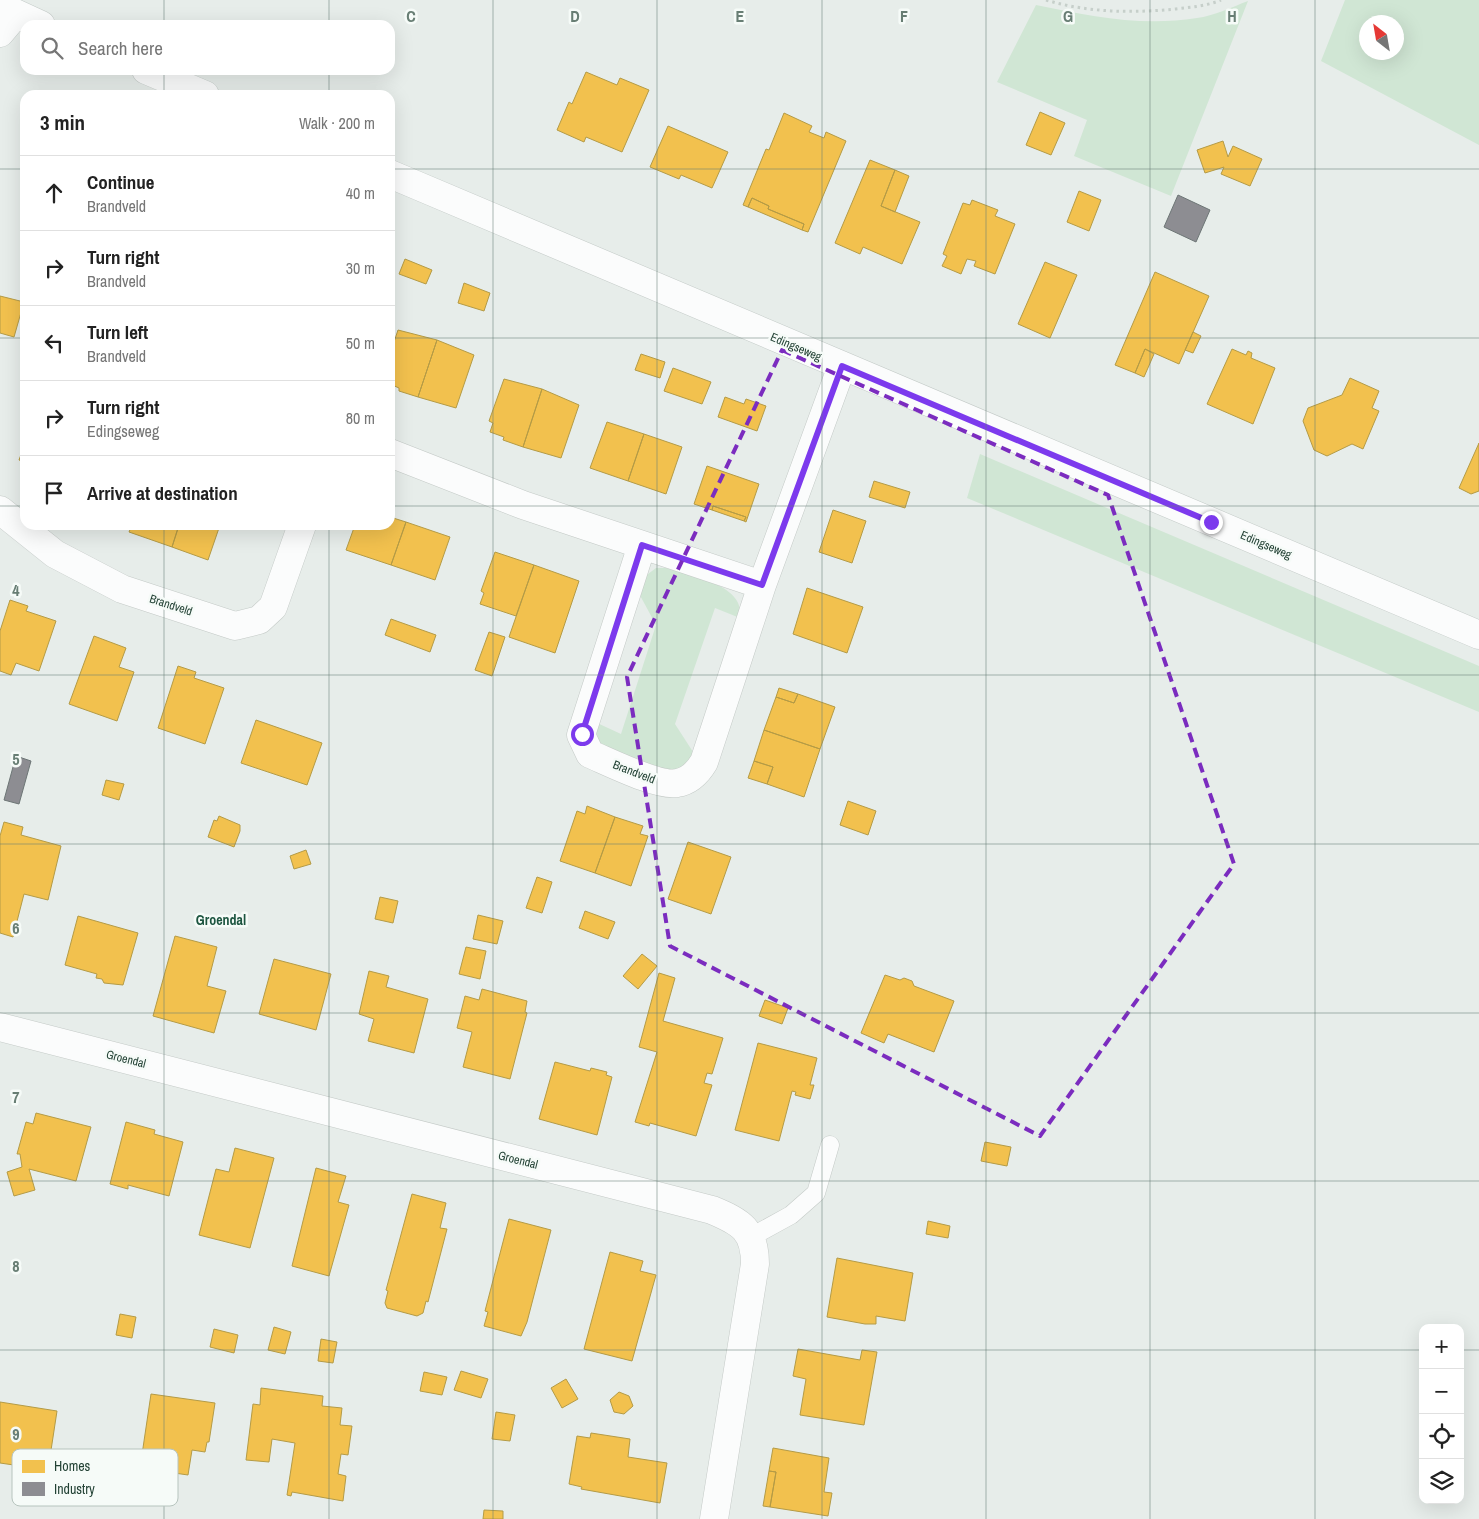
<!DOCTYPE html>
<html lang="en">
<head>
<meta charset="utf-8">
<style>
  body { margin:0; font-family:"Archivo Narrow",sans-serif; background:#f2f2f2; color:#222 }
  .controls { position:absolute; right:15px; bottom:15px; display:grid; overflow:hidden; border-radius:10px; box-shadow:0 5px 20px #0002 }
  .controls button { width:45px; height:45px; display:grid; place-items:center; padding:0; border:0; border-bottom:1px solid #e0e0e0; background:#fff; color:#222; font:25px sans-serif }
  .compass { position:absolute; left:1359px; top:15px; width:45px; height:45px; border-radius:50%; background:#fff; box-shadow:0 5px 20px #0002; rotate:329deg }
  .stop { position:absolute; width:15px; height:15px; margin:-11px; border:4px solid #7c3aed; border-radius:50%; background:#fff }
  .stop.end { background:#7c3aed; border-color:#fff; box-shadow:0 1px 5px #0008 }
  .list { margin:0; padding:0; list-style:none }
  h2 { display:flex; justify-content:space-between; align-items:center; height:65px; margin:0; padding:0 20px; font-size:21px }
  h2 small { font-size:16px; font-weight:400; color:#767676 }
  .list li { display:grid; grid-template-columns:32px 1fr auto; gap:15px; align-items:center; box-sizing:border-box; height:75px; padding:0 20px; border-top:1px solid #e0e0e0 }
  .list b { display:block; font-size:19px; white-space:nowrap }
  .list p { margin:0; font-size:16px; white-space:nowrap; color:#767676 }
  .list em { font-size:16px; font-style:normal; color:#767676 }
  .icon { flex:none; width:28px; height:28px; fill:none; stroke:currentColor; stroke-width:2; stroke-linecap:round; stroke-linejoin:round }
  .map { position:relative; flex:none; width:1479px; height:1519px; overflow:hidden }
  .search { position:absolute; background:#fff; box-shadow:0 5px 20px #0002; left:20px; top:20px; width:375px; height:55px; display:flex; align-items:center; gap:12px; box-sizing:border-box; padding:0 18px; border-radius:15px; color:#767676; font-size:19px }
  .panel { position:absolute; background:#fff; box-shadow:0 5px 20px #0002; left:20px; top:90px; width:375px; height:440px; border-radius:15px }
  .map>svg:first-child { display:block }
  .green { fill:#d0e6d4; fill-rule:evenodd }
  .homes { fill:#f2c14e; stroke:#b49b46 }
  .industry { fill:#8d8d92; stroke:#6d7676 }
  .lines { fill:none; stroke-linecap:round; stroke-linejoin:round }
  .lane-casing { stroke:#c4cac7; stroke-width:19 }
  .street-casing { stroke:#c4cac7; stroke-width:29 }
  .secondary-casing { stroke:#c3cac7; stroke-width:29 }
  .path { stroke:#c6cfca; stroke-width:3; stroke-dasharray:2.5 4; stroke-linecap:butt }
  .lane { stroke:#fbfcfc; stroke-width:18 }
  .street { stroke:#fbfcfc; stroke-width:28 }
  .secondary { stroke:#fbfcfc; stroke-width:28 }
  .route { stroke:#7c3aed; stroke-width:6 }
  .marked { fill:none; stroke:#7b2cbf; stroke-width:4; stroke-dasharray:10 6; stroke-linejoin:round }
  .grid { fill:none; stroke:#687e74; stroke-width:1; stroke-opacity:0.55 }
  .labels { text-anchor:middle; dominant-baseline:central; stroke-width:5; stroke-linejoin:round; paint-order:stroke }
  .street-label { font-size:12px; fill:#234235; stroke:#f6fbf8 }
  .neighbourhood-label { font-size:14px; font-weight:bold; fill:#1d5540; stroke:#f6fbf8 }
  .key { fill:#f6fbf8; stroke:#b7c4be; stroke-width:1 }
  .key-label { font-size:14px; fill:#234235 }
  .grid-label { font-size:16px; text-anchor:middle; font-weight:bold; fill:#687e74; stroke:#f6fbf8; stroke-width:5; stroke-linejoin:round; paint-order:stroke }
</style>
</head>
<body>
<div class="map">
<svg width="1479" height="1519" viewBox="0 0 1479 1519">
  <rect width="100%" height="100%" fill="#e7edea"/>
  <path class="green" d="M1345,0H1479V145L1321,61ZM1396,22V52H1366V22Z
    M1248,1L1171,196L1074,156L1087,120L997,82L1036,5C1090,16 1141,27 1197,18C1214,16 1232,7 1248,1Z
    M980,454L1479,666V712L967,498Z
    M656,568H666C690,576 746,584 740,618L715,608L675,724L695,755L682,769L666,772L599,746L595,722L621,734L656,625L636,588L640,580Z"/>
  <path class="homes" d="M586,72L617,85L620,78L649,90L622,152L586,137L584,142L557,130L569,102L572,104Z
    M1040,112L1065,123L1051,155L1026,145Z
    M784,113L812,126L809,132L824,138L826,132L846,141L808,232L802,230L804,224L768,209L769,206L752,198L748,207L743,205L766,149L769,150Z
    M668,126L728,152L712,188L681,175L679,179L650,167Z
    M1223,141L1228,157L1233,146L1262,159L1250,186L1221,174L1224,167L1205,173L1197,150Z
    M870,160L895,170L881,206L920,222L902,264L863,247L860,254L835,243Z
    M895,170L909,176L895,212L881,206Z
    M1079,191L1101,200L1089,231L1067,222Z
    M752,198L769,206L768,209L804,224L802,230L748,207Z
    M972,200L998,210L995,216L1015,224L995,274L974,266L976,261L967,259L961,274L942,266L947,256L943,254L963,203L970,205Z
    M405,259L432,270L426,284L399,274Z
    M1045,262L1077,275L1050,338L1018,324Z
    M1155,272L1209,296L1179,364L1145,349L1135,373L1115,365Z
    M464,283L490,293L484,311L458,303Z
    M0,296L24,302L14,337L0,333Z
    M398,330L437,340L418,397L399,391V388L390,384V354Z
    M1193,332L1201,336L1193,353L1185,350Z
    M437,340L474,355L456,408L418,397Z
    M1145,349L1154,354L1144,377L1135,373Z
    M1232,349L1246,355L1248,351L1252,353L1251,358L1275,368L1253,424L1207,404Z
    M641,354L665,362L660,378L635,370Z
    M673,368L711,382L702,404L664,391Z
    M1350,378L1379,391L1372,408L1379,411L1363,449L1352,444L1327,456L1314,450L1303,421L1308,408L1342,395Z
    M504,379L542,389L523,447L503,440L504,437L490,432L493,423L489,421Z
    M542,389L579,405L561,458L523,447Z
    M725,397L744,404L746,399L766,406L757,431L718,417Z
    M607,422L644,434L628,481L590,468Z
    M644,434L682,447L666,494L628,481Z
    M1479,443V491L1471,494L1459,488Z
    M25,444V462L19,460Z
    M707,466L759,484L746,522L744,521L746,517L713,506L712,510L694,504Z
    M874,481L910,492L905,508L869,497Z
    M713,506L746,517L744,521L712,510Z
    M833,510L866,521L852,563L819,552Z
    M390,517L406,522L391,565L346,550L355,525H390Z
    M406,522L450,537L435,580L391,565Z
    M132,525H179L172,547L129,532Z
    M179,525H220L208,560L172,547Z
    M495,552L534,565L516,616L480,604L484,593L481,591Z
    M534,565L579,581L555,653L509,637Z
    M807,588L863,607L847,653L793,634Z
    M10,600L28,606L26,611L56,621L39,671L16,663L11,675L0,671V631Z
    M391,619L436,635L430,652L385,635Z
    M489,632L505,637L492,676L475,670Z
    M94,636L126,648L119,667L134,672L117,721L69,704Z
    M178,666L196,672L194,678L224,688L205,744L158,728Z
    M779,688L798,694L794,703L776,697Z
    M798,694L835,707L820,749L764,730L776,697L794,703Z
    M256,720L322,743L307,785L241,763Z
    M764,730L820,749L804,797L767,784L773,767L754,761Z
    M754,761L773,767L767,784L748,778Z
    M106,780L124,784L119,800L102,795Z
    M848,801L876,811L868,835L840,825Z
    M587,806L615,817L595,873L560,861L577,811L585,814Z
    M219,816L240,825V831L234,847L208,837L214,820L217,821Z
    M615,817L643,826L640,834L648,836L631,886L595,873Z
    M4,822L23,827L21,835L61,846L48,900L24,894L13,937L0,933V836Z
    M688,842L731,857L711,914L668,899Z
    M306,850L311,864L294,869L290,856Z
    M537,877L552,882L542,913L526,908Z
    M380,897L398,901L393,923L375,919Z
    M585,911L615,922L608,939L579,928Z
    M478,915L503,921L497,944L473,939Z
    M78,916L138,933L123,985L104,983L102,979L96,978L97,974L65,965Z
    M175,936L217,947L207,986L226,991L214,1033L153,1016Z
    M466,947L486,951L480,979L459,974Z
    M642,954L657,966L638,989L623,976Z
    M274,959L331,974L316,1030L259,1014Z
    M369,971L389,976L386,987L428,999L414,1053L368,1041L374,1019L359,1014Z
    M659,973L675,978L663,1021L723,1038L712,1074L707,1073L704,1083L712,1085L696,1136L650,1123L649,1126L635,1122L657,1052L639,1047Z
    M885,975L900,980L904,978L912,981L914,986L954,1001L934,1052L888,1034L884,1043L861,1033Z
    M482,989L527,1001L525,1012L527,1013L510,1079L463,1067L472,1032L457,1028L465,996L479,1000Z
    M765,1000L788,1008L782,1024L759,1016Z
    M758,1043L817,1058L810,1085H814L810,1099L795,1095L796,1092L792,1091L779,1141L735,1130Z
    M555,1062L590,1071L591,1068L607,1072L606,1075L612,1077L597,1135L539,1119Z
    M36,1113L91,1127L76,1181L29,1169L35,1190L14,1196L7,1172L22,1167L20,1154H17L26,1122L33,1124Z
    M126,1122L155,1130L154,1134L183,1142L169,1196L128,1185V1189L110,1184Z
    M985,1142L1011,1147L1007,1166L981,1161Z
    M235,1148L274,1158L250,1248L199,1235L216,1169L229,1172Z
    M316,1168L346,1176L338,1202L349,1205L329,1276L292,1266Z
    M412,1194L446,1203L440,1228L447,1229L428,1302L426,1301L423,1313L417,1316L387,1308L385,1303L388,1291L386,1290Z
    M509,1219L551,1230L527,1322L521,1336L484,1326L488,1312L485,1311Z
    M928,1221L950,1226L948,1238L926,1234Z
    M610,1252L643,1261L640,1271L656,1275L632,1361L584,1349Z
    M837,1258L913,1273L905,1321L876,1316V1324H865L827,1317Z
    M120,1314L136,1317L132,1338L116,1335Z
    M274,1327L291,1332L285,1354L268,1350Z
    M214,1329L238,1335L234,1353L210,1347Z
    M321,1339L337,1342L333,1363L318,1361Z
    M798,1349L860,1360L862,1350L877,1352L864,1425L800,1415L806,1379L793,1376Z
    M461,1371L488,1379L481,1398L454,1390Z
    M424,1372L447,1377L442,1395L420,1391Z
    M566,1379L578,1399L562,1408L551,1388Z
    M261,1388L323,1396L322,1406L342,1408L340,1425L352,1426L348,1455L341,1454L338,1474L346,1476L343,1501L292,1492L291,1496L287,1495L295,1443L272,1439L269,1462L246,1460L253,1404L260,1405Z
    M619,1392L629,1396L633,1406L624,1414L614,1412L610,1400Z
    M151,1394L215,1403L209,1442H207L205,1452L192,1450L188,1475L140,1468Z
    M0,1402L57,1411L48,1470L0,1463Z
    M496,1412L515,1415L510,1441L492,1439Z
    M591,1433L630,1439L628,1457L667,1463L660,1503L581,1489L582,1487L569,1484L577,1436L590,1438Z
    M773,1448L829,1458L824,1492L832,1493L828,1516L770,1507L776,1472L769,1471Z
    M769,1471L776,1472L770,1507L763,1506Z
    M484,1510L503,1511V1519H483Z"/>
  <path class="industry" d="M1178,195L1210,210L1196,242L1164,227Z
    M16,756L31,761L19,804L4,800Z"/>
  <g class="lines">
    <g class="lane-casing">
      <path id="lane" d="M751,1237L791,1215L816,1193L830,1145"/>
    </g>
    <g class="street-casing">
      <path id="street" d="M390,453L523,505L762,585L842,366
        M0,510L55,554L122,589L235,626L259,620L273,607L302,525
        M642,545L581,735L590,754C609,762 659,787 677,783C690,781 698,772 704,762L762,585
        M0,1027L712,1210C741,1222 755,1230 755,1264L714,1519"/>
    </g>
    <g class="secondary-casing">
      <path id="secondary" d="M0,6L41,25
        M0,33L16,14
        M146,70L205,95
        M390,174L1479,635"/>
    </g>
    <path class="path" d="M1046,0C1089,13 1132,13 1176,9C1192,7 1207,6 1221,0"/>
    <use href="#lane" class="lane"/>
    <use href="#street" class="street"/>
    <use href="#secondary" class="secondary"/>
  </g>
  <g class="lines">
    <path class="route" d="M582,734L642,545L762,585L842,366L1211,522"/>
  </g>
  <path class="marked" d="M782,350L1108,495L1234,864L1040,1136L670,946L627,677Z"/>
  <path class="grid" d="M164,0V25M329,0V25M493,0V1519M657,0V1519M822,0V1519M986,0V1519M1150,0V1519M1315,0V1519M164,70V95M329,70V95M0,169H25M390,169H1479M0,338H25M390,338H1479M0,506H25M390,506H1479M164,525V1519M329,525V1519M0,675H1479M0,844H1479M0,1013H1479M0,1181H1479M0,1350H1423M1460,1350H1479"/>
  <g class="labels">
    <g class="street-label">
      <text transform="translate(796 347) rotate(23)">Edingseweg</text>
      <text transform="translate(1266 545) rotate(23)">Edingseweg</text>
      <text transform="translate(171 605) rotate(18)">Brandveld</text>
      <text transform="translate(634 772) rotate(21)">Brandveld</text>
      <text transform="translate(126 1059) rotate(14)">Groendal</text>
      <text transform="translate(518 1160) rotate(14)">Groendal</text>
    </g>
    <g class="neighbourhood-label">
      <text x="221" y="920">Groendal</text>
    </g>
  </g>
  <rect x="12" y="1449" width="166" height="57" rx="8" class="key"/>
  <rect x="22" y="1460" width="23" height="13" fill="#f2c14e"/>
  <rect x="22" y="1482" width="23" height="14" fill="#8d8d92"/>
  <g class="key-label">
    <text x="54" y="1471">Homes</text>
    <text x="54" y="1494">Industry</text>
  </g>
  <g class="grid-label">
    <text x="411" y="22">C</text>
    <text x="575" y="22">D</text>
    <text x="740" y="22">E</text>
    <text x="904" y="22">F</text>
    <text x="1068" y="22">G</text>
    <text x="1232" y="22">H</text>
    <text x="16" y="596">4</text>
    <text x="16" y="765">5</text>
    <text x="16" y="934">6</text>
    <text x="16" y="1103">7</text>
    <text x="16" y="1272">8</text>
    <text x="16" y="1440">9</text>
  </g>
</svg>
<div class="controls">
<button>+</button>
<button>−</button>
<button><svg class="icon" aria-label="locate" viewBox="0 0 24 24"><circle cx="12" cy="12" r="6"/><path d="M12 2v4M12 18v4M2 12h4M18 12h4"/></svg></button>
<button><svg class="icon" aria-label="layers" viewBox="0 0 24 24"><path d="M12 4l9 5-9 5-9-5zM3 14l9 5 9-5"/></svg></button>
</div>
<svg class="compass" viewBox="-18 -18 36 36"><path d="M0-13l5 13h-10z" fill="#e53935"/><path d="M0 13l5-13h-10z" fill="#767676"/></svg>
<div class="stop" style="left:582px;top:734px"></div>
<div class="stop end" style="left:1211px;top:522px"></div>
<div class="search"><svg class="icon" aria-label="search" viewBox="0 0 24 24"><circle cx="10" cy="10" r="6"/><path d="M15 15l6 6"/></svg>Search here</div>
<section class="panel">
<h2>3 min<small>Walk · 200 m</small></h2>
<ul class="list">
<li><svg class="icon" aria-label="ahead" viewBox="0 0 24 24"><path d="M12 20V5M6 11l6-6 6 6"/></svg><div><b>Continue</b><p>Brandveld</p></div><em>40 m</em></li>
<li><svg class="icon" aria-label="right" viewBox="0 0 24 24"><path d="M7 20v-9h11M14 6l5 5-5 5"/></svg><div><b>Turn right</b><p>Brandveld</p></div><em>30 m</em></li>
<li><svg class="icon" aria-label="left" viewBox="0 0 24 24"><path d="M17 20v-9H6M10 6l-5 5 5 5"/></svg><div><b>Turn left</b><p>Brandveld</p></div><em>50 m</em></li>
<li><svg class="icon" aria-label="right" viewBox="0 0 24 24"><path d="M7 20v-9h11M14 6l5 5-5 5"/></svg><div><b>Turn right</b><p>Edingseweg</p></div><em>80 m</em></li>
<li><svg class="icon" aria-label="arrive" viewBox="0 0 24 24"><path d="M6 21V4h12l-3 4 3 4H6"/></svg><div><b>Arrive at destination</b></div></li>
</ul>
</section>
</div>
</body>
</html>
